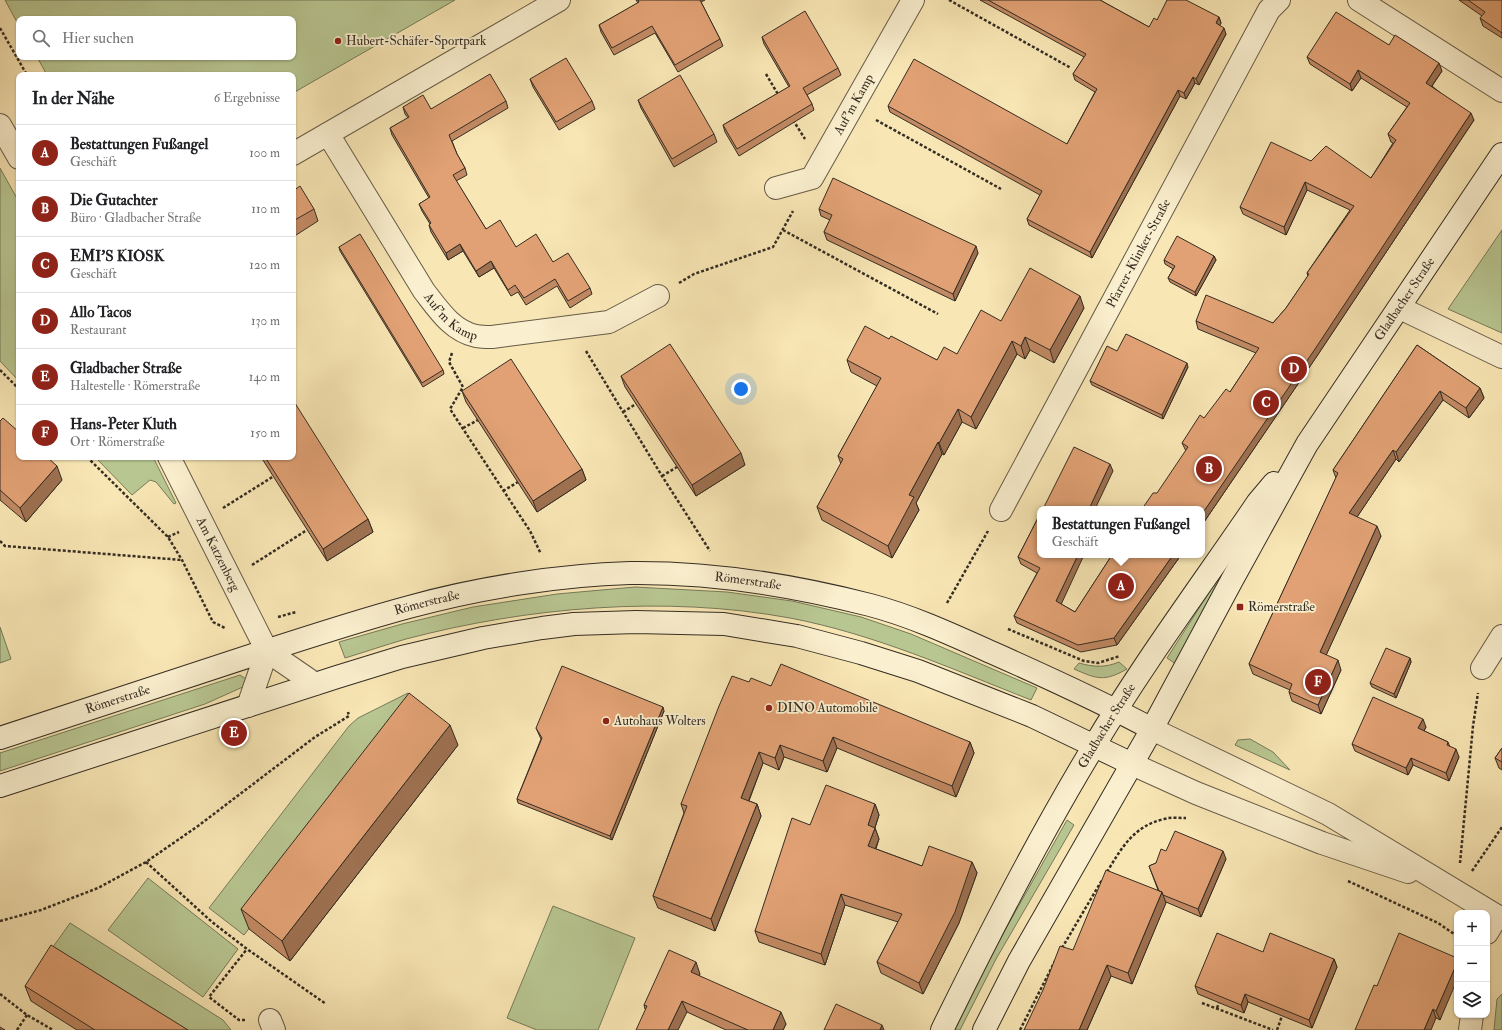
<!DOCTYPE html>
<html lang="de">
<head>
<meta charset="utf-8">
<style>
  body { margin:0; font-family:"IM FELL Double Pica",serif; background:#f6f6f6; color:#202124 }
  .controls { position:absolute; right:12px; bottom:12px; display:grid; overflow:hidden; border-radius:8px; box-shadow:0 1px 3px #0004 }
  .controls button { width:36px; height:36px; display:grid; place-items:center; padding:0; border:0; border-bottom:1px solid #e0e0e0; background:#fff; color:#202124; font:20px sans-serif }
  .you { position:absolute; left:741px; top:389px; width:14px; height:14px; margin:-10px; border:3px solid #fff; border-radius:50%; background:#1a73e8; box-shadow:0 0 0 6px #1a73e833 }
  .badge { display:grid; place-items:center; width:26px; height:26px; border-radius:50%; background:#8f2418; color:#fff; font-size:13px; font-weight:700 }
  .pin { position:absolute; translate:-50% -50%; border:2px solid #fff; box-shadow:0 1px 4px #0006 }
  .popup { position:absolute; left:1037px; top:506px; width:168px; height:52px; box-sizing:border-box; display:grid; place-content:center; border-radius:8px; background:#fff; filter:drop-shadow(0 1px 3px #0005); font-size:13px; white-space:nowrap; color:#757577 }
  .popup b { font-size:15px; color:#202124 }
  .popup::after { content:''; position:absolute; left:50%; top:100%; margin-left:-8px; border:8px solid transparent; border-top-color:#fff }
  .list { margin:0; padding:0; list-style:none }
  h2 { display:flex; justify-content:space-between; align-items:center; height:52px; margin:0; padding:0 16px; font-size:17px }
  h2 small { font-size:13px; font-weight:400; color:#757577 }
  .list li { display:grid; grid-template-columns:26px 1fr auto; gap:12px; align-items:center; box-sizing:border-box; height:56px; padding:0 16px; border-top:1px solid #e0e0e0 }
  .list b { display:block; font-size:15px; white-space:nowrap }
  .list p { margin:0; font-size:13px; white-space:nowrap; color:#757577 }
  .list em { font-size:13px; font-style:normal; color:#757577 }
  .icon { flex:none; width:22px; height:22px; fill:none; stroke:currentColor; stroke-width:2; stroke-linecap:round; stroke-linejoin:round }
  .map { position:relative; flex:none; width:1502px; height:1030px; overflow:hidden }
  .search { position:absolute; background:#fff; box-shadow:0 1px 3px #0004; left:16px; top:16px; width:280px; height:44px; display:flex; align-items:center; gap:10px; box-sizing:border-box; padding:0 14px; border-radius:8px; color:#757577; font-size:15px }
  .panel { position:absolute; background:#fff; box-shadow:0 1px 3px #0004; left:16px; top:72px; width:280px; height:388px; border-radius:8px }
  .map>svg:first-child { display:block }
  .green { fill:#b8c691; stroke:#767a5a }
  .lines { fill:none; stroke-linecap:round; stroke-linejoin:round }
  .minor-casing { stroke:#665b47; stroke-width:24 }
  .secondary-casing { stroke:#352d23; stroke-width:24 }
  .path { stroke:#352d23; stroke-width:2.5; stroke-dasharray:3 2; stroke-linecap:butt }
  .minor { stroke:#faefce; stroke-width:22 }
  .secondary { stroke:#faefce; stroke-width:22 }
  .wall { fill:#c28a64; stroke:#352d23 }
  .shaded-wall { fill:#9e7151; stroke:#352d23 }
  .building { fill:#e1a174; stroke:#352d23 }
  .poi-dot { fill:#8f2418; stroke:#faefce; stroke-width:1.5 }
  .labels { text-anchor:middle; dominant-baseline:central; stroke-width:3.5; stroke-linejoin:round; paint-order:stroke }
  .poi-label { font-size:13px; fill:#352d23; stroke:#faefce; text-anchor:start }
  .street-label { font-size:13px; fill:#352d23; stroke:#faefce }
</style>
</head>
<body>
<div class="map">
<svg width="1502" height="1030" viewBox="0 0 1502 1030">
  <rect width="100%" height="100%" fill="#f8e6b4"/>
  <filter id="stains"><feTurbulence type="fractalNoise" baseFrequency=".005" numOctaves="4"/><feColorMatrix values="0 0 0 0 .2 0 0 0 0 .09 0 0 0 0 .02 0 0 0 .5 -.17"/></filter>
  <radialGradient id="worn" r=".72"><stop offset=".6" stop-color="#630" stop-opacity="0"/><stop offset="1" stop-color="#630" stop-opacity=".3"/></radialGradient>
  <path class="green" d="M5,0H455L293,93V75H47L37,57H293V19H19V26Z
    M0,168L19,202V381L0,361Z
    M1502,230V333L1448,309Z
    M95,457H153L176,503L174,504L156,482L150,480L132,495Z
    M1239,546L1179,666L1167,658Z
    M635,587L727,592L792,601L861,617L911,634L1037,688L1031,700C952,669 874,634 790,618C665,595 528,607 406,639C385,645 365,652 345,658L339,642L402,624L473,607L557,594Z
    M0,627L11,659L0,663Z
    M1119,662L1127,669C1104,682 1097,679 1074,669L1079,663C1093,667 1105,668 1119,662Z
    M240,675L246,679L247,682L245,686L205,704L0,771V753Z
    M408,693L422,706L244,935L209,908L349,726L358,718Z
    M1250,739L1273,752L1290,770L1235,745L1238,740Z
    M1067,820L1074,825L996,959L960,1030H955L991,955Z
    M148,878L238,949L203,997L108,930Z
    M553,906L635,938L598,1030H537L507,1018Z
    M70,923L223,1020L231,1030H170L48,954Z
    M1502,994V1030H1494L1497,999Z"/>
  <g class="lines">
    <g class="minor-casing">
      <g id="minor">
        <path d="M1359,0L1502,91"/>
        <path d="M0,125L19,158"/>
        <path id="s1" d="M328,134L424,291C438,309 452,331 476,336C481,337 487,337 492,337L609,322L658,296"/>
        <path d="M293,154L559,0"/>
        <path id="s2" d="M776,188L812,178L913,0"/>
        <path d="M1400,308L1502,357"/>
        <path id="s3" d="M169,457L267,651L315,684"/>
        <path id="s4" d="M1001,510L1269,10L1279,0"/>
        <path d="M1482,668L1502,636"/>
        <path d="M248,706L267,651"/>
        <path d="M1152,729L1328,814L1502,919"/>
        <path d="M1132,764L1196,793L1322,843L1408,872"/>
        <path d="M1487,933L1497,916"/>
        <path d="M270,1020L274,1030"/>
        <path d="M1470,1030L1472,1015"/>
      </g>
    </g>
    <g class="secondary-casing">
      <g id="secondary">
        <path id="s5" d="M0,738C84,710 169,683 253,655C305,638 357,621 409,607C478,588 559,575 630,573C711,572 792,585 870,605C912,616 953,635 993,653C1047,677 1100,701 1152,729"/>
        <path d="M0,786L337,677L402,657L483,638L542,628L574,624L636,622L724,624L797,636L861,653L918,671L1032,716L1132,764"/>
        <path id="s6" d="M942,1030C989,934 1038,838 1094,746C1144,662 1203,583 1258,502L1274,483"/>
        <path id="s7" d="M984,1030L1019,961L1152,729L1232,580L1307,444L1502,154"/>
      </g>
    </g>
    <path class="path" d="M949,0L1071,68
      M0,28L27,75
      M766,74L779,96
      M793,120L805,139
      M876,120L1001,189
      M783,230L938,314
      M679,283L694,274L773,247L793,211
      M586,351L662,476L710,551
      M452,353L449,362L463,387L450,409L530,531L541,554
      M0,370L19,389
      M623,412L636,404
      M463,428L478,420
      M87,457L168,537L182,560L213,622L225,628
      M662,476L677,467
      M503,491L518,482
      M223,508L274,476
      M168,537L179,532
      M0,541L5,546L182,560
      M252,565L307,530
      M947,603L988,531
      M278,617L296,612
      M1008,629L1084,661L1098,663L1120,656
      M146,862L212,922L247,949L326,1004
      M1460,863L1473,726L1478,693
      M1472,871L1502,827
      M1107,872C1122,847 1134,826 1164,819C1171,817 1179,818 1186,818
      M1348,881L1438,923L1457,936
      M0,921L41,910L98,888L146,862L198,826L315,737L349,716L348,712
      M1062,948L1102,880
      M0,994L27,1015L53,1030
      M1202,1003L1273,1030
      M1217,1008L1219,1003
      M245,1020H239L209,997L247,949
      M17,1030L27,1015
      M1020,1030L1055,961
      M1277,1030L1282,1016"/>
    <use href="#minor" class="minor"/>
    <use href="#secondary" class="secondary"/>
  </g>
  <path class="wall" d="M636,0H705L701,2L720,39L723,46L678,72L655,33L614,55L601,32L599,25L638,3Z
    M980,0H1100L1149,27L1157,20L1219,17L1221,23L1219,26L1226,34L1199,85L1195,83L1186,99L1180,96L1092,258L1029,225L1027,219L1040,195L890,112L888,106L1067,144L1095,92L1075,80L1073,74L1084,57Z
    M1459,0H1502V38L1483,26L1480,18L1482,16Z
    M762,37L838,68L841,75L807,95L812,104L814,110L739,156L725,132L723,125L789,87L764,44Z
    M1389,45L1442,71L1432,86L1474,120L1317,356L1202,525V509L1186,451L1182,443L1204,418L1230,392L1256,353L1198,329L1196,321L1273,323L1286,308L1308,276L1307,273L1350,210L1307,190L1286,235L1243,214L1240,207L1311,161L1371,178L1393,143L1391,142L1388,134L1407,107L1361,78L1352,91L1310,64L1307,57Z
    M530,79L592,101L595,109L559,130L533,87Z
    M638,100L714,134L717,142L674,167L641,108Z
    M506,101L508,108L452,141L457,154L465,168L467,175L456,181L486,229L516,247L553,262L590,288L592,294L570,308L557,286L526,305L518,292L511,296L494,268L479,277L463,251L448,260L431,232L429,225L430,224L422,211L419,204L429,198L392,135L390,128L408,118L405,114L403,107L431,109Z
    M293,191L314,209L318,221L293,237Z
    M819,209L978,253L955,301L827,240L824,232L830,220L821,216Z
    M339,247L443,370L444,374L423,387L340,251Z
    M1214,256L1216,260L1196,296L1170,282L1168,278L1173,269L1165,264L1164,260Z
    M1084,308L1054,363L1030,350L1025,359L1017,354L976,429L962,422L944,455L942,454L916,503L919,510L892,558L822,520L817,507L841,464L838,456L877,386L851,372L847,360L889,339L937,360L957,354L1001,321Z
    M1417,345L1480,388L1484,398L1469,418L1443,400L1399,462L1396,459L1357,517L1381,536L1326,655L1341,670L1321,714L1292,701L1289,692L1290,690L1253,674L1249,664L1336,478L1333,470Z
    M1117,351L1188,367L1163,419L1092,385L1090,381Z
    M621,376L745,465L696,496L625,387Z
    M462,391L582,469L586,480L537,512L466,402Z
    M0,421L62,480L26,522L0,500Z
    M261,457H293L368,519L373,532L327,561Z
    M1040,514L1061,604L1075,612L1112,555H1181L1117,645L1081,652L1017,623L1014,616L1037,573L1021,564L1018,557Z
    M1410,658L1411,662L1396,698L1372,687L1370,683Z
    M749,682L771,686L970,742L974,753L956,797L837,748L827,772L784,757L779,770L763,763L749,801L757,804L761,816L715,931L658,908L653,896L684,813L681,804Z
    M664,711L612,840L518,803L517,799L541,739L536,728Z
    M1426,727L1424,731L1448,742L1450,747L1459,757L1449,781L1413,765L1408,775L1355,751L1352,744Z
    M458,745L290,961L249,929L241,909Z
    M1502,748V770L1499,768L1495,758Z
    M875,804L879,815L875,828L879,839L876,849L922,866L972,862L977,873L959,923L923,994L881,973L877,962L898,922L845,905L825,965L759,942L755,931L810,825Z
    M1226,859L1201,917L1166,902L1132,984L1111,976L1087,1030H1024L1073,950L1158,890L1149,866L1156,863Z
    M1263,952L1334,959L1337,967L1312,1028L1248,1002L1244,1013L1198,994L1195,986Z
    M1457,958L1440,1020L1377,986Z
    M700,974L699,976L786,1024L783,1030H726L687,1012L645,1009L644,1005Z
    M25,986L188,1030H77L31,1001Z"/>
  <path class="shaded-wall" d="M1219,17L1221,23L1218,29L1216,23Z
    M1224,28L1226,34L1199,85L1196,79Z
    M1439,63L1442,71L1429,90L1426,83Z
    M1358,70L1361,78L1352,91L1350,84Z
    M1193,77L1195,83L1186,99L1184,93Z
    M1178,90L1180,96L1092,258L1090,252Z
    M1471,113L1474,120L1317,356L1202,525V514Z
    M1305,182L1307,190L1286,235L1284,227Z
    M460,244L463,251L448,260L446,253Z
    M976,246L978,253L955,301L953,294Z
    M1214,256L1216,260L1196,296L1195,292Z
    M491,261L494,268L479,277L476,271Z
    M1080,296L1084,308L1054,363L1050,350Z
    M1025,337L1030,350L1025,359L1021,346Z
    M1012,341L1017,354L976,429L971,417Z
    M1187,363L1188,367L1163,419L1162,415Z
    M1480,388L1484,398L1469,418L1466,408Z
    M1440,391L1443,400L1399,462L1396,452Z
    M958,409L962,422L944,455L939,443Z
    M938,442L942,454L916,503L919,510L892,558L888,546L909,495Z
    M1393,450L1396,459L1353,523L1349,513Z
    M741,453L745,465L696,496L692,485Z
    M1110,464L1113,471L1095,509H1089Z
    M57,466L62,480L26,522L20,508Z
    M582,469L586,480L537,512L533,501Z
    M368,519L373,532L327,561L323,549Z
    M1377,526L1381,536L1323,662L1320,652Z
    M1078,555H1084L1059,609L1056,601Z
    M1173,555H1181L1117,645L1114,638Z
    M1410,658L1411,662L1396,698L1394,694Z
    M1338,660L1341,670L1321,714L1318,705Z
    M663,707L664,711L612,840L610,836Z
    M1423,719L1426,727L1421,736L1418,728Z
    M450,725L458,745L290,961L282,941Z
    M833,737L837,748L827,772L823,761Z
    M970,742L974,753L956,797L952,786Z
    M780,745L784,757L779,770L775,758Z
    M1456,749L1459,757L1449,781L1446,773Z
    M759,752L763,763L745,810L741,798Z
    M1411,758L1413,765L1408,775L1406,768Z
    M757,804L761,816L715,931L711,919Z
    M875,804L879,815L872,836L868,825Z
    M875,828L879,839L872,857L868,846Z
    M1223,851L1226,859L1201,917L1198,909Z
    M972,862L977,873L959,923L923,994L919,983Z
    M1162,892L1166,903L1132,984L1128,973Z
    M841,894L845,905L825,965L821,954Z
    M1334,959L1337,967L1312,1028L1309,1020Z
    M696,962L700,974L695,983L691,972Z
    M1457,963V980L1440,1020L1436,1011Z
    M1107,965L1111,976L1087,1030H1079Z
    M1245,994L1248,1002L1244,1013L1241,1005Z
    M682,1001L687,1012L678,1030H668Z
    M1433,1009L1436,1018L1431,1030H1424Z
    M781,1012L786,1024L783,1030H773Z
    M882,1025L884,1030H880Z"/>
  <path class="building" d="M638,0H700L720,39L675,65L652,26L612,48L599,25L639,2Z
    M988,0H1100L1149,27L1154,18L1157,20L1167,0H1186L1219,17L1216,23L1224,28L1196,79L1193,77L1184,93L1178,90L1090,252L1027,219L1042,191L888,106L914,59L1067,144L1097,89L1073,74L1086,54Z
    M1468,0H1502V33L1480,18L1485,12Z
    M805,11L838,68L803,88L812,104L737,149L723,125L790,86L762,37Z
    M1336,12L1389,45L1395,35L1439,63L1426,83L1471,113L1315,349L1202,514V509H1142L1153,493H1157L1188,447L1182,443L1200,415L1204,418L1226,389L1230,392L1259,348L1196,321L1206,295L1273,323L1286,308L1309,274L1307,273L1354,206L1305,182L1284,227L1240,207L1271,142L1311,161L1326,146L1371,178L1396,140L1388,134L1410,103L1358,70L1350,84L1307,57Z
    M566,58L592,101L556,122L530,79Z
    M490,74L506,101L449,135L457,154L465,168L453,175L486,229L500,220L516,247L536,234L553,262L568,253L590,288L568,301L555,279L524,298L515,285L508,290L491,261L476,271L460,244L446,253L429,225L431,223L419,204L430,197L390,128L409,117L403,107L423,95L431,109Z
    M680,75L714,134L672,159L638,100Z
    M833,178L976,246L953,294L824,232L832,215L819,209Z
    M300,186L314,209L293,221V191Z
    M360,234L443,370L422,383L339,247Z
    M1177,236L1214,256L1195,292L1168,278L1175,266L1164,260Z
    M1030,268L1080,296L1050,350L1025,337L1021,346L1012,341L971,417L958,409L939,443L938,442L909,495L914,497L888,546L817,507L843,459L838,456L881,378L847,360L865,326L889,339L891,336L937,360L944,347L957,354L981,310L1001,321Z
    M1126,334L1187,363L1162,415L1090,381L1107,346L1117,351Z
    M670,344L741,453L692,485L621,376Z
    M1417,345L1480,388L1466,408L1440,391L1396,452L1393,450L1349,513L1377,526L1320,652L1338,660L1318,705L1289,692L1292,684L1249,664L1338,473L1333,470Z
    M511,359L582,469L533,501L462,391Z
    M293,400L368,519L323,549L265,457H293Z
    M3,418L19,432V457H47L57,466L20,508L0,490V421Z
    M1074,447L1110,464L1089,509H1043Z
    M1040,514V555H1078L1056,601L1075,612L1112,555H1173L1114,638L1078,645L1014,616L1040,568L1018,557Z
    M1386,648L1410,658L1394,694L1370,683Z
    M781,664L970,742L952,786L833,737L823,761L780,745L775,758L759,752L741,798L757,804L711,919L653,896L687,806L681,804L719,706L732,676L749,682L751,678L771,686Z
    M562,666L663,707L610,836L517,799L542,738L536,728Z
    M409,693L450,725L282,941L241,909Z
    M1373,697L1423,719L1418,728L1448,742L1447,745L1456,749L1446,773L1411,758L1406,768L1352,744Z
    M1502,748V762L1495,758Z
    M826,785L875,804L868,825L875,828L868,846L922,866L929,846L972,862L955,912L919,983L877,962L902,914L841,894L821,954L755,931L792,818L810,825Z
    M1175,831L1223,851L1198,909L1163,895L1162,892L1159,891L1149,866L1156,863L1161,849L1166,851Z
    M1106,870L1162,892L1128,973L1107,965L1079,1030H1024L1043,990L1060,946L1073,950Z
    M1217,933L1263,952L1270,933L1334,959L1309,1020L1245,994L1241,1005L1195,986Z
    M1399,933L1457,958V963L1436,1011L1433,1009L1424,1030H1355L1374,985L1377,986Z
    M51,945L188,1030H95L25,986Z
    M669,950L696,962L691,972L781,1012L773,1030H748L682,1001L668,1030H636L647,1006L644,1005Z
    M836,1004L882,1025L880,1030H824Z
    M0,1027L5,1030H0Z"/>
  <g class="poi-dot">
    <circle cx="338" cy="41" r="4"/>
    <rect x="1236" y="603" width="8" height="8" rx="2"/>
    <circle cx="769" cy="708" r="4"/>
    <circle cx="606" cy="721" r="4"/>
  </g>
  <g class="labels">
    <g class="poi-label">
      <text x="346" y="41">Hubert-Schäfer-Sportpark</text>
      <text x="1248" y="607">Römerstraße</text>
      <text x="777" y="708">DINO Automobile</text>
      <text x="614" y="721">Autohaus Wolters</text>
    </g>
    <g class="street-label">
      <text stroke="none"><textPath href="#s2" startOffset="122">Auf'm Kamp</textPath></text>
      <text stroke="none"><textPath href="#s4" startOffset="291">Pfarrer-Klinker-Straße</textPath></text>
      <text stroke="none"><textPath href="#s7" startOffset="844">Gladbacher Straße</textPath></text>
      <text stroke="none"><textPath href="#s1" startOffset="222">Auf'm Kamp</textPath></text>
      <text stroke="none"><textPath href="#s3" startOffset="109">Am Katzenberg</textPath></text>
      <text stroke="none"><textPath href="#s5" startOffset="772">Römerstraße</textPath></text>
      <text stroke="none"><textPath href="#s5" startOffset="448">Römerstraße</textPath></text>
      <text stroke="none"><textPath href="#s5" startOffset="124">Römerstraße</textPath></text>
      <text stroke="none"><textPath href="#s6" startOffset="346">Gladbacher Straße</textPath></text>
    </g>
  </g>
  <rect width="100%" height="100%" filter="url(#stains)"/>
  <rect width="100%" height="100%" fill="url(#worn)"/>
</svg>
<div class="controls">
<button>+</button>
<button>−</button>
<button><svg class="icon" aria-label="layers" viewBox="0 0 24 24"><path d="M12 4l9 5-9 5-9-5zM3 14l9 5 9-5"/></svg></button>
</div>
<div class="you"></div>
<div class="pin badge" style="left:1121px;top:586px">A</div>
<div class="popup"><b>Bestattungen Fußangel</b>Geschäft</div>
<div class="pin badge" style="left:1209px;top:469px">B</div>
<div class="pin badge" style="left:1266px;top:403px">C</div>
<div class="pin badge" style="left:1294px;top:369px">D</div>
<div class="pin badge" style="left:234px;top:733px">E</div>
<div class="pin badge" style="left:1318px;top:682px">F</div>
<div class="search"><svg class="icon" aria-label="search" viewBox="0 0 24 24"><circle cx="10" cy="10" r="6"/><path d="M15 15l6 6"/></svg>Hier suchen</div>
<section class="panel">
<h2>In der Nähe<small>6 Ergebnisse</small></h2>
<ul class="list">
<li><span class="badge">A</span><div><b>Bestattungen Fußangel</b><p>Geschäft</p></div><em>100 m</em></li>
<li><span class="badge">B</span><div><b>Die Gutachter</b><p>Büro · Gladbacher Straße</p></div><em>110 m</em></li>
<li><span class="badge">C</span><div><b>EMI'S KIOSK</b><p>Geschäft</p></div><em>120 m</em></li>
<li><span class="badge">D</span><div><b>Allo Tacos</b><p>Restaurant</p></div><em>130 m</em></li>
<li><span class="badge">E</span><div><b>Gladbacher Straße</b><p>Haltestelle · Römerstraße</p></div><em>140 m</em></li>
<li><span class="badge">F</span><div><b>Hans-Peter Kluth</b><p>Ort · Römerstraße</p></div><em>150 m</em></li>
</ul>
</section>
</div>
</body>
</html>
